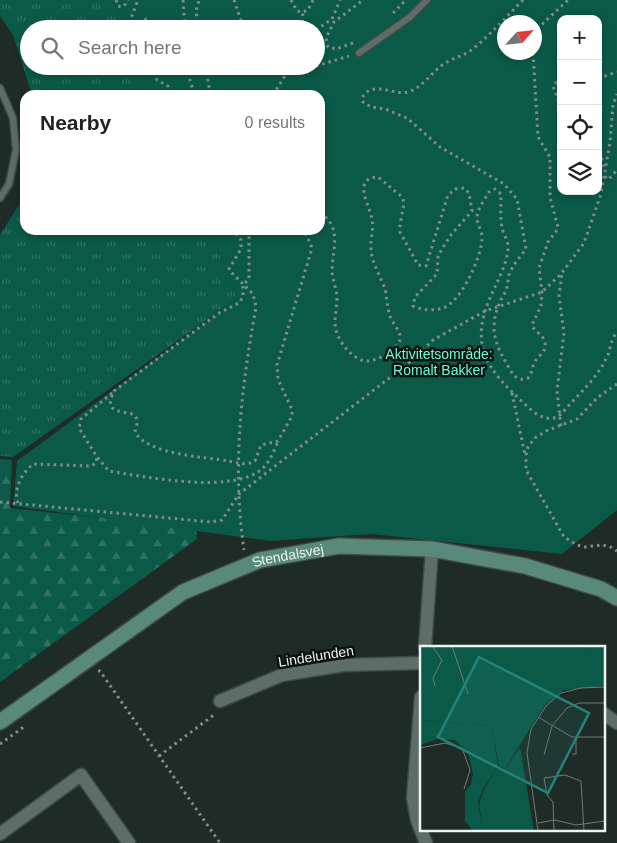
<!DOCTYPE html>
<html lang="en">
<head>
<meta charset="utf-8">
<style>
  body { margin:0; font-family:Helvetica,sans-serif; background:#f2f2f2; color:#202124 }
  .controls { position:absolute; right:15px; top:15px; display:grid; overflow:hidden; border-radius:10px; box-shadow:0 2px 8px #0003 }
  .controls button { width:45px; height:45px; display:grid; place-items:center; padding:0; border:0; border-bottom:1px solid #e0e0e0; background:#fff; color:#202124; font:25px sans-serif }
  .compass { position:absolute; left:497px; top:15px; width:45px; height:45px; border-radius:50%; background:#fff; box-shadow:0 2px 8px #0003; rotate:63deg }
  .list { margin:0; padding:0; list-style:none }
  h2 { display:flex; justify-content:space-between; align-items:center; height:65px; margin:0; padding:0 20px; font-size:21px }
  h2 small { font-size:16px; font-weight:400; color:#757577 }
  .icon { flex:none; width:28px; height:28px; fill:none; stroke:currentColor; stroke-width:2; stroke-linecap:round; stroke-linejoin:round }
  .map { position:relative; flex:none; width:617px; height:843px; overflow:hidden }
  .search { position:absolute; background:#fff; box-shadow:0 2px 8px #0003; left:20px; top:20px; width:305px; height:55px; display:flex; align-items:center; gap:12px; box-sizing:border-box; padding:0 18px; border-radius:28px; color:#757577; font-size:19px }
  .panel { position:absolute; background:#fff; box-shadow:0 2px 8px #0003; left:20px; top:90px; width:305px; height:145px; border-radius:15px }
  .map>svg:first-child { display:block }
  .grass { fill:url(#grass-tufts) }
  .forest { fill:url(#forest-firs) }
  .green { fill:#0b5a47; fill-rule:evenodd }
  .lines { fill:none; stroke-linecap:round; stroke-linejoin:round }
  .lane-casing { stroke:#3e4a46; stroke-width:9 }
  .street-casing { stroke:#3e4a46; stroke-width:15 }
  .secondary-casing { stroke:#3e4a46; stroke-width:18 }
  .path { stroke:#828d89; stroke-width:3; stroke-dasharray:2.5 4; stroke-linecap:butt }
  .lane { stroke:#5e6d68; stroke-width:6 }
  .street { stroke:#5e6d68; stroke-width:12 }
  .secondary { stroke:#58897b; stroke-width:15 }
  .labels { text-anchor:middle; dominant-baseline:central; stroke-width:5; stroke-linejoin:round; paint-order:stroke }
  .park-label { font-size:14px; fill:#6afed5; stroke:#0c1210 }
  .street-label { font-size:14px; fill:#ebf4f1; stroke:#0c1210 }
  .inset-road { fill:none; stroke:#707b78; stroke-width:1 }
  .view { fill:#25837b; fill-opacity:0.15; stroke:#25837b; stroke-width:2.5 }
  .inset-edge { fill:none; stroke:#ebf4f1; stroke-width:2.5 }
</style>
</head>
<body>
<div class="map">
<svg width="617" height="843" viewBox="0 0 617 843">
  <defs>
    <pattern id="grass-tufts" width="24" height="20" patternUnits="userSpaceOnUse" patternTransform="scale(1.25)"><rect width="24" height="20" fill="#0b5a47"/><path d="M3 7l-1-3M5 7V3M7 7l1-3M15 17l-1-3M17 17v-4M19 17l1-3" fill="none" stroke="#2f7262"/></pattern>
    <pattern id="forest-firs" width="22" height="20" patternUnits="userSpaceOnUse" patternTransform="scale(1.25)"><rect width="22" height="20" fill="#0b5a47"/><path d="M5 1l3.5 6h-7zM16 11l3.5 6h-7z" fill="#2f7262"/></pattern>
  </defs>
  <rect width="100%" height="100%" fill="#1e2b27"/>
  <path class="grass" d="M0,0H114L126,29H29V66H142L154,95H32L13,35L0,16Z
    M25,195V230H210L238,298L13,457L0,456V235Z"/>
  <path class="forest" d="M0,459L12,460L10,508L196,528L197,539L0,682Z"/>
  <path class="green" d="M114,0H617V510L562,554L371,534L270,541L13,506L17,461L238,298L210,230H320V95H153L142,66H316V29H126ZM561,19H598V191H561ZM504,22H534V52H504Z"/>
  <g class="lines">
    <g class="lane-casing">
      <path id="lane" d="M359,53L410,17L427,0
        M0,88L13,118L16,150L9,184L0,198"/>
    </g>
    <g class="street-casing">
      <path id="street" d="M425,647L432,549
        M421,697L413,798L417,820L426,843
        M220,701L282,675L344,665L421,663
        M603,713L617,723
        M0,834L81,775L129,843"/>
    </g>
    <g class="secondary-casing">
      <g id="secondary">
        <path id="s1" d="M0,722L183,592L260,560L339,546L432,549L525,566L601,589L617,598"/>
      </g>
    </g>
    <path class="path" d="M116,0L118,6L122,7L127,3L128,0
      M183,0L185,29
      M234,0L244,29
      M291,0L297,11L303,12L308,10L313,0
      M523,0C507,16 491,34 474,48C466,55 456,57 447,62C434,69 425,85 411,91C395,98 373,78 362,98L363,102L371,107L385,109L407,118L440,147L504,184L517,199L526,249C520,257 512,266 509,275C508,279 508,283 507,287C506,293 501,298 499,304C489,329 495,344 508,366C513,375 517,382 528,378C532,373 532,368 534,363C539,354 550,351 543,338C540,333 534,331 532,325L541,306L542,292L539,268L548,242L557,230L558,227L550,198V157L538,137L533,52
      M393,13L406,0
      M129,29L128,26L138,0
      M135,29L146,19H148L153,24L150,29
      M199,29L196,11L199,0
      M302,29L303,12
      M316,30L332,19L340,0
      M534,41L536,30L568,0
      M353,43L336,49L328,47L326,38L334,22L363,0
      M154,66L153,70L157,80L168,86L169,95
      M188,66L190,81L195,95
      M206,66L210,95
      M269,66L288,71L315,66
      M316,66L349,56
      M561,77L553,86L561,108
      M598,77H602L617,72
      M273,95L291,66
      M598,139L604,170
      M605,176L607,179H609L617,170
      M320,213C343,227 332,250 332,272C333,281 337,290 337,298C337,312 332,323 338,336C343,347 356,362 369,361C379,360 396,350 400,340C402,332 392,323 390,316C387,307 387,298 385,289C381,277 372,263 371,250C370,240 374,229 372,219C369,204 352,178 378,177L402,197L404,203L400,225V232L418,265L426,266L448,195L455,189L464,188L469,193L472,211L450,236L438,256L437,274L415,297L413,306C420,310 434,311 443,308C462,301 481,257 482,239C483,231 476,224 477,216C478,208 485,199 489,192L495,189L501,194C501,205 500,217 502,228C503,234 508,240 508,246C508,261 500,276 494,289C467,345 485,368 528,407C536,415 550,424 561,414C564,411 567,407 571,403C584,389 597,377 606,359C611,350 610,340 617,332
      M223,230L236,234L241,240V249L229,269L230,271L253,294L256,307C241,390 232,466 244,550
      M249,230V279L243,285V297L239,303L219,313L114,391C101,417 128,409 135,416C139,421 136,427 135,432C148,455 205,457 229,461C238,463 246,466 255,461L261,445L278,441L292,416V410L278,379L277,365L312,248L304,230
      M617,384L598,397L577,419L546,431L535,438L528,447L526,455V470L564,537L577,545L585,547L601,545L609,546L617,551
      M112,393L81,419L79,428L97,457L109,471C146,477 234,495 263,468C270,462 274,450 278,442
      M512,393L525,455
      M561,426L557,391L564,333L559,296L562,274
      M0,502L211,522L222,520L239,494L410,362L433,340L485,311L542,292L561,274L584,243L601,194L610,142L613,105L617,94
      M18,503C13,489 22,473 33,464L91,466L96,463L97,457
      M98,671H100L220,843
      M0,744L25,726
      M159,756L215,714"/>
    <use href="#lane" class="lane"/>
    <use href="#street" class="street"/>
    <use href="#secondary" class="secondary"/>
  </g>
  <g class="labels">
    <g class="park-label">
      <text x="439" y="354">Aktivitetsområde:<tspan x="439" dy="16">Romalt Bakker</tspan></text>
    </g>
    <g class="street-label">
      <text stroke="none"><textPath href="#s1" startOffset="336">Stendalsvej</textPath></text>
      <text transform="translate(316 656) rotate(-9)">Lindelunden</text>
    </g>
  </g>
  <g transform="translate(420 646)">
    <rect width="185" height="185" fill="#1e2b27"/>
    <path d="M121,0H162L166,8H185V40L144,44L125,59L112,79L108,76ZM0,74L72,80L78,120L63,143L58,157L63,185H53L45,175V146L51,138L53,128L48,106L35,94L18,93L0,99Z" fill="#0b5a47"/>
    <path d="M162,0H185V8H166ZM100,101L114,185H63L59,158L64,143L78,120L85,124Z" fill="#0b5a47"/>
    <path d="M0,0H122L119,13L127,55L85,123L79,120L72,80L0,74Z" fill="#0b5a47"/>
    <path class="inset-road" d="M12,0L22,14L13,32L15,40M32,0L48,48M118,71L152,91H185M0,102L25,97L42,102L50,124L44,143M152,108H156V92M124,109L132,80L147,62L159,57H185M118,177L135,174L156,179L185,175M118,185L107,107L111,83L126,60L141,47L161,42L185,41M134,185L133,156L127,149L124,132L145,129L161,135L164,185"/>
    <path class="view" d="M59,11L169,67L128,147L18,91Z"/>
    <rect width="185" height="185" class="inset-edge"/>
  </g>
</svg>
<div class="controls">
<button>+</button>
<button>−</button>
<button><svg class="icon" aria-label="locate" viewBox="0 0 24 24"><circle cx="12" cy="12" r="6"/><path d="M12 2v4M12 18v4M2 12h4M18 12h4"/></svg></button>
<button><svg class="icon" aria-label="layers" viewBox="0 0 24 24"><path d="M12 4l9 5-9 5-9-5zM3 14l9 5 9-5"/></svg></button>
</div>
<svg class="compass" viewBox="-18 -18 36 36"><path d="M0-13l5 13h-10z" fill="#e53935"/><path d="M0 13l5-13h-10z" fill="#757577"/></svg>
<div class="search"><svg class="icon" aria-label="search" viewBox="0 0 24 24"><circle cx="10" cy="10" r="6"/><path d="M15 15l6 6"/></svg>Search here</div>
<section class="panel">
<h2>Nearby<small>0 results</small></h2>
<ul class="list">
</ul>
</section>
</div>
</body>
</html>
